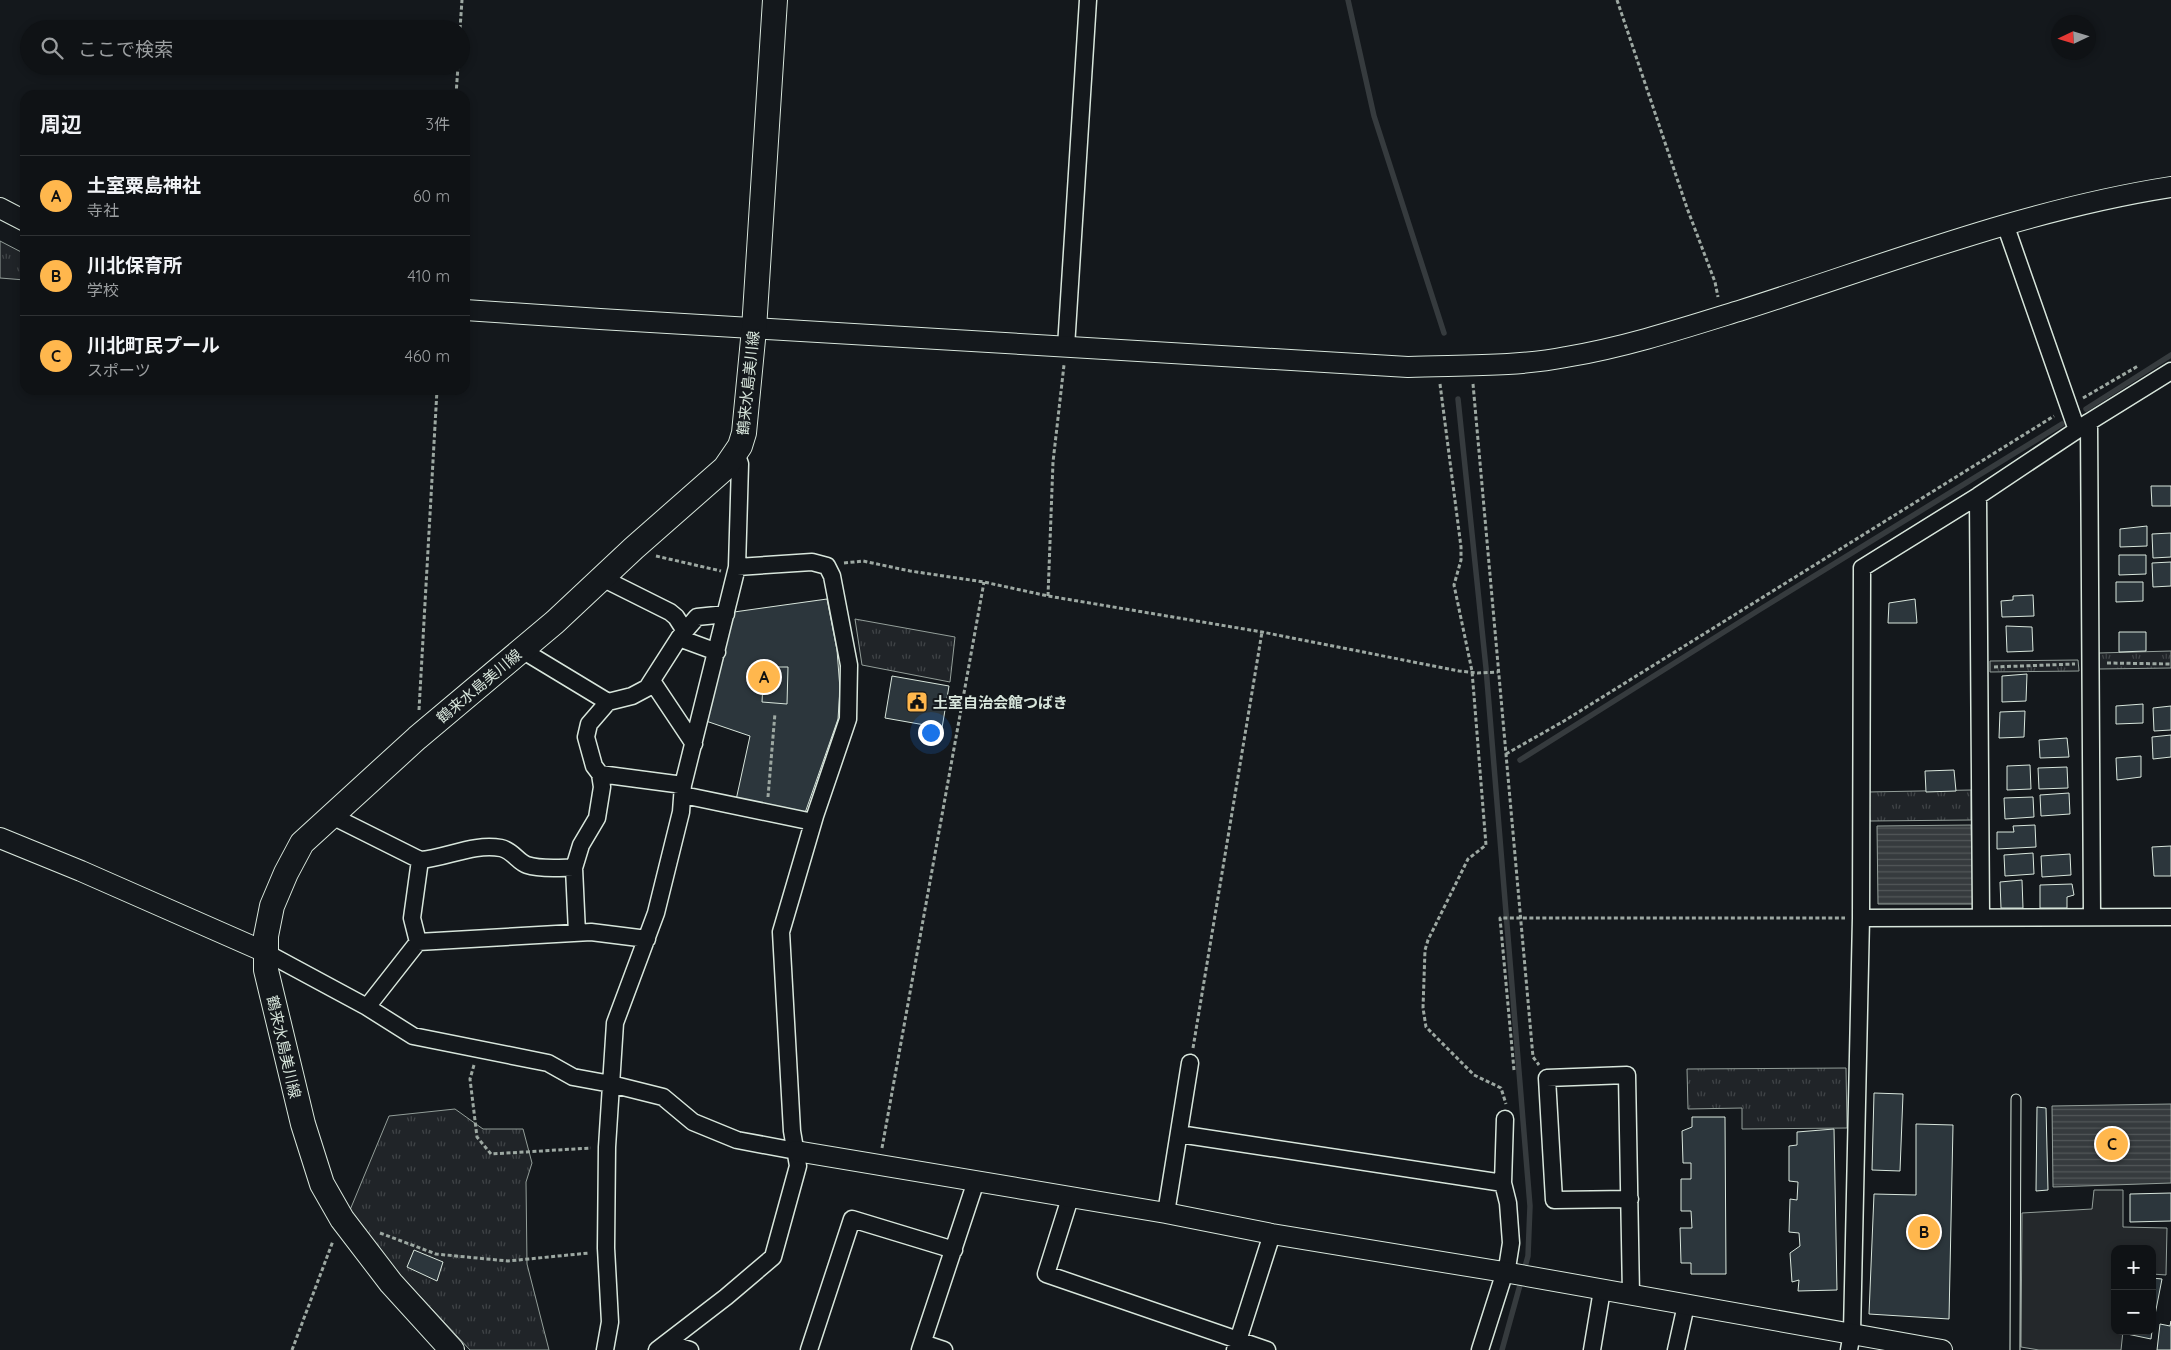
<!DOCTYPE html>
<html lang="ja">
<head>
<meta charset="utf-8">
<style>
  body { margin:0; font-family:Quicksand,"Noto Sans JP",sans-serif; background:#181b1e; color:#f1f3f6 }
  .controls { position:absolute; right:15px; bottom:15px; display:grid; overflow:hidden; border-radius:10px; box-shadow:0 2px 8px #0003 }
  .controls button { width:45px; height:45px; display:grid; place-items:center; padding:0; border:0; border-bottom:1px solid #2f3234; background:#0f1215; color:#f1f3f6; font:25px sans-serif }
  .compass { position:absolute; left:2051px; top:15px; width:45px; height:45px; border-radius:50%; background:#0f1215; box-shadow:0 2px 8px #0003; rotate:266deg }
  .you { position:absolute; left:930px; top:732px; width:18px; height:18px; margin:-12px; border:4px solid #fff; border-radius:50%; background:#1a73e8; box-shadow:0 0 0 8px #1a73e833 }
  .badge { display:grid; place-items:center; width:32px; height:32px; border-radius:50%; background:#ffb74d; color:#111; font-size:16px; font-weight:700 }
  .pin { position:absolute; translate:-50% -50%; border:2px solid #fff; box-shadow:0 1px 5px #0006 }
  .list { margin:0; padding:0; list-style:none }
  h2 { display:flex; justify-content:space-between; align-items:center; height:65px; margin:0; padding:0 20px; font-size:21px }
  h2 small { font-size:16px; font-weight:400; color:#9b9ea0 }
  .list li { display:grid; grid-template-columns:32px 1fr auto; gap:15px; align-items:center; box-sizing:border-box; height:80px; padding:0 20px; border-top:1px solid #2f3234 }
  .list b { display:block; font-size:19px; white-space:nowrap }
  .list p { margin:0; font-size:16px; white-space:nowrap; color:#9b9ea0 }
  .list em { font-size:16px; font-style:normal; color:#9b9ea0 }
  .icon { flex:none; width:28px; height:28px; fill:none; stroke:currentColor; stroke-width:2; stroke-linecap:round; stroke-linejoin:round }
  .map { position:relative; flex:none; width:2171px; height:1350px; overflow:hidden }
  .search { position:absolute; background:#0f1215; box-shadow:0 2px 8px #0003; left:20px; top:20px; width:450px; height:55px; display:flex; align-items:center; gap:12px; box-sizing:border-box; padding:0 18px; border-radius:28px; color:#9b9ea0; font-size:19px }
  .panel { position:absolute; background:#0f1215; box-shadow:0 2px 8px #0003; left:20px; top:90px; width:450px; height:305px; border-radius:15px }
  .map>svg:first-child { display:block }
  .grass { fill:url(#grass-tufts); stroke:#939e99 }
  .parking { fill:#24282b; stroke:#939e99 }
  .water { fill:url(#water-rules); stroke:#939e99 }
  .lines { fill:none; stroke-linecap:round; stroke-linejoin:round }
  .stream { stroke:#363b3e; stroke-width:5.5 }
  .building { fill:#2c363c; stroke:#d8e6dc }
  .service-casing { stroke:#d8e6dc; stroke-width:11 }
  .minor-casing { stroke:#d8e6dc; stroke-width:19 }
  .tertiary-casing { stroke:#d8e6dc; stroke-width:22 }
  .secondary-casing { stroke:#d8e6dc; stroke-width:26 }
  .path { stroke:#9da8a2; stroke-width:3; stroke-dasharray:4 2.5; stroke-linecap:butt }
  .service { stroke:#14181c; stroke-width:9 }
  .minor { stroke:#14181c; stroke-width:16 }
  .tertiary { stroke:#14181c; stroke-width:20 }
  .secondary { stroke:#14181c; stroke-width:24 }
  .labels { text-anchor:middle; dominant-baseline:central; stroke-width:4; stroke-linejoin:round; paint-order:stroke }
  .street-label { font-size:15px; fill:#d8e6dc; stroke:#14181c }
  .poi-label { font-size:15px; font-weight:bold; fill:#d8e6dc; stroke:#14181c; text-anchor:start }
</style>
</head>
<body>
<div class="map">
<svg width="2171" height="1350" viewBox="0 0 2171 1350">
  <defs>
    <pattern id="grass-tufts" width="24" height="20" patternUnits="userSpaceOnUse" patternTransform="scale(1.25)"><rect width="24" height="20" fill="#202428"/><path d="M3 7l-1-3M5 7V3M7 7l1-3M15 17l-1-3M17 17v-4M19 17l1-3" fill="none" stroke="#404447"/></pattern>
    <pattern id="water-rules" width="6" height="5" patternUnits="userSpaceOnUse" patternTransform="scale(1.25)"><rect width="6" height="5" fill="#363b3e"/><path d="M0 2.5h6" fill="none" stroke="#525759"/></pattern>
  </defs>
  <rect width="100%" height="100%" fill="#14181c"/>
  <path class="grass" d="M0,241L25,254V280L0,278Z
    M855,619L955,637L950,682L862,665Z
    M2171,651V668L2099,669V653Z
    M2078,660L2079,671L1990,672V661Z
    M1971,790V820L1870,821L1868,792Z
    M1846,1068L1847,1128L1742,1129V1108L1688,1109L1687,1069Z
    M455,1109L483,1129H523L532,1163L526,1182L527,1264L549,1350H470L392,1266L350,1210L389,1116Z"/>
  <path class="parking" d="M2094,1190H2123V1227L2167,1228L2166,1275L2152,1274V1249H2115V1331H2123L2121,1350H2039L2021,1347L2022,1213L2092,1209Z"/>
  <path class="water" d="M1971,825L1973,904H1878L1877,826Z
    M2171,1104V1183L2053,1187L2052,1106Z"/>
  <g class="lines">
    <path class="stream" d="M1348,0L1374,116L1444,333
      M1458,399L1486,668L1530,1206L1528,1256L1502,1350
      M2086,409L2171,355
      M1520,760L1759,610L2062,424"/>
  </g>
  <path class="building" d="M2151,486H2171V506H2152Z
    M2147,526V546L2120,547V529Z
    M2171,533V557L2153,558L2152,534Z
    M2119,555H2146V574L2119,575Z
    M2171,562V586L2153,587L2152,563Z
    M2116,582H2143V601L2116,602Z
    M2033,595L2034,616L2002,617L2001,601L2013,600V596Z
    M827,599L837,650L840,689L838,719L805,813L736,800L750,736L706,721L734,612Z
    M1915,599L1917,623H1888L1889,603Z
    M2006,626L2032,627L2033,651L2007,652Z
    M2119,632H2146V651L2119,652Z
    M764,667H788L787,704L762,702Z
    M2027,674L2026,701L2002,702V676Z
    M892,676L949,686L942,728L885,718Z
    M2143,704V723L2116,724V706Z
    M2171,706V730L2154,731L2153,708Z
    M2025,711L2024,737L1999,738L2000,712Z
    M2171,735V757L2153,759L2152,737Z
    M2067,738L2069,757L2040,758L2039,740Z
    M2141,756V777L2117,780L2116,758Z
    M2030,765L2031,789L2007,790V766Z
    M2067,767L2068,788L2039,789L2038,768Z
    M1954,770L1956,791L1926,792L1925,771Z
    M2069,793L2070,814L2041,816L2040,795Z
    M2033,797L2034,817L2005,819L2004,798Z
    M2035,825L2036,847L1997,849V832H2014L2013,826Z
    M2171,846V876H2154L2152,847Z
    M2033,853L2034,874L2005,876L2004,855Z
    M2070,854L2071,875L2042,877L2041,856Z
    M2022,880L2023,908H2001L2000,882Z
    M2072,884L2074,895L2067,897V908H2040V885Z
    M1874,1093L1903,1094L1900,1171L1872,1170Z
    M2037,1107L2046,1108L2048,1190L2036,1191Z
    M1692,1117H1725L1726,1274H1691V1263H1681L1680,1228H1692L1691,1211H1681V1179H1691V1163H1683L1682,1131L1692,1127Z
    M1916,1124L1953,1125L1949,1319L1869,1314L1874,1194L1916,1195Z
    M1834,1129L1837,1290L1798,1291L1799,1280L1792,1282L1790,1253L1800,1246L1799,1233L1789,1232L1790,1199L1797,1200L1798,1182L1789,1181V1146L1797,1145V1132Z
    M2171,1193V1221L2130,1222V1194Z
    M414,1250L443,1262L437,1281L407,1267Z
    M2152,1278L2162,1279L2152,1330Z
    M2171,1321V1350H2157L2160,1324L2170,1326Z
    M2127,1331H2152L2151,1339L2127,1334Z"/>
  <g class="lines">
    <g class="service-casing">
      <path id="service" d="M2015,1350L2016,1099"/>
    </g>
    <g class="minor-casing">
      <path id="minor" d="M2005,224L2077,430
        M1066,347L1088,0
        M2089,422L2092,916
        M1978,496L1981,917
        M602,578L670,612L676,617L685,631
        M679,638L717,652
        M522,650L608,702
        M652,681L694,744
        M600,774L683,785
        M683,795L813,822
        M332,816L420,860L412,918L418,942
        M420,860C447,858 473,843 501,848C512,850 518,862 527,865C541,870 560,867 574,868
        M1861,918L2171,917
        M577,933L574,868L581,845L597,818L602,787L600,774L594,766L586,737L589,724L608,702L632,696L647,688L679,638L697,617L726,614
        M265,952L367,1007L413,1036L548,1063L573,1077L611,1084L663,1097L693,1122L737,1140L796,1151
        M367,1007L418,942L591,932L647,939
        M1179,1134L1503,1183
        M1070,1198L1046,1274L1267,1350
        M1630,1199L1554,1200L1547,1078L1627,1075L1631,1295
        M1166,1213L1190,1063
        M668,1343L690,1350
        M923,1343L944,1350
        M605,1350L610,1322L606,1248L607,1147L615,1023L656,913L681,812L683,785L737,567L740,464L736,453
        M657,1350L726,1297L773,1257L798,1166L792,1131L781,932L815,816L848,719L849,665L832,576L827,566L812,562L737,567
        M809,1350L852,1219L954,1250
        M920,1350L976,1181
        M1235,1350L1272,1234
        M1480,1350L1508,1262L1511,1243L1508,1203L1503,1183L1505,1119
        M1592,1350L1602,1290
        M1676,1350L1686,1305
        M1849,1350L1852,1333L1861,918L1862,568L1978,496L2089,422L2171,371"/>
    </g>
    <g class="tertiary-casing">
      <path id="tertiary" d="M0,208L25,221
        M465,310L600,319L1408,367C1461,365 1515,367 1566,357C1626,347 1684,328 1742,310C1884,265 2023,210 2171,187
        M0,838L81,871L265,952
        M796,1151L1166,1213L1272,1234L1504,1272L1942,1350"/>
    </g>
    <g class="secondary-casing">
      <path id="secondary" d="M452,1350L391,1283L342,1219L322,1184L303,1124L266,970V936L272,906L286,873L302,843L417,738L555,622L634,548L725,468L740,446L744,433L754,329L775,0"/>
    </g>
    <path class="path" d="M1617,0L1687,208L1715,282L1718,297
      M460,29L462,0
      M456,95L458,66
      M1440,384L1461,547V560L1454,585L1472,671L1486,845L1468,859L1428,940L1425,950L1423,1008L1426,1027L1474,1075L1501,1088L1506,1104
      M1473,384L1533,1057L1539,1065
      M2083,398L2138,366
      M656,556L721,571
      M844,563L863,561L910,571L984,582L1048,596L1262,632L1459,671L1478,673L1498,672
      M1048,596L1053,462L1064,365
      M2107,663L2171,664
      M1994,667L2075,664
      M419,710L437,390
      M1506,754L1564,721L2054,416
      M768,797L775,713
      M1193,1048L1262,632
      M474,1065L470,1079L477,1137L491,1154L591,1148
      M1514,1070L1500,918H1845
      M882,1148L984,582
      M380,1233L436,1254L508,1261L589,1253
      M292,1350L333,1241"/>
    <use href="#service" class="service"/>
    <use href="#minor" class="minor"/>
    <use href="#tertiary" class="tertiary"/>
    <use href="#secondary" class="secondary"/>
  </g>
  <defs>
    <g id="civic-square" transform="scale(1.125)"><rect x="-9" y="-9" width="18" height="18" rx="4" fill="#ffb74d" stroke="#14181c"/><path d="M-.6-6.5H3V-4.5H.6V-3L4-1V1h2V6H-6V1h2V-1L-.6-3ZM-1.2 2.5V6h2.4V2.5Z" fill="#111"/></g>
  </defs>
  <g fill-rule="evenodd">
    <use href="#civic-square" x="917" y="702"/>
  </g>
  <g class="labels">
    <g class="street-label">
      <text transform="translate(748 383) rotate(-84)">鶴来水島美川線</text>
      <text transform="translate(479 686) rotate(-40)">鶴来水島美川線</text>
      <text transform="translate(284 1047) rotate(77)">鶴来水島美川線</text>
    </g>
    <g class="poi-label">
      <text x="933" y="702">土室自治会館つばき</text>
    </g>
  </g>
</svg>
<div class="controls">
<button>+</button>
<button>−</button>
</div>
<svg class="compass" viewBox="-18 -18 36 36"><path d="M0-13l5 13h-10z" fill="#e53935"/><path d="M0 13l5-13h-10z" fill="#9b9ea0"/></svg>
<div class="you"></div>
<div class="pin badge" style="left:764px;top:677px">A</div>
<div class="pin badge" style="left:1924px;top:1232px">B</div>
<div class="pin badge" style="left:2112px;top:1144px">C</div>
<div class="search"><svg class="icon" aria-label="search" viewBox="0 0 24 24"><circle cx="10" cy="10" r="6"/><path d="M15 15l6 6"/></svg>ここで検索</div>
<section class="panel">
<h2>周辺<small>3件</small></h2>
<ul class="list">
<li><span class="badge">A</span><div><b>土室粟島神社</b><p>寺社</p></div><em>60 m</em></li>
<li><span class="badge">B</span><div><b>川北保育所</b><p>学校</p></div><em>410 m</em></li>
<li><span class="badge">C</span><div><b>川北町民プール</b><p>スポーツ</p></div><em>460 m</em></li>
</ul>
</section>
</div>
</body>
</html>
